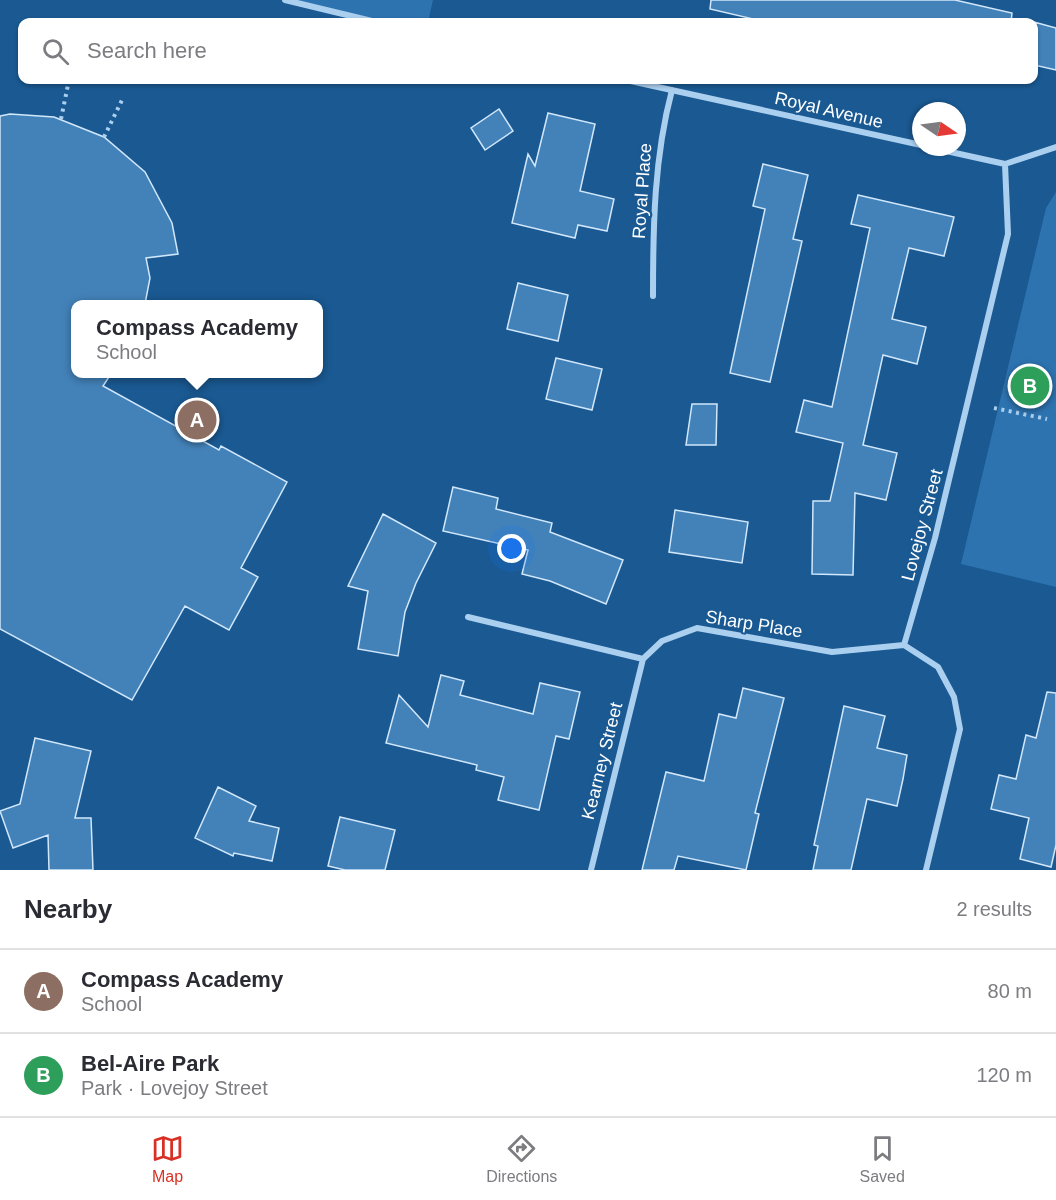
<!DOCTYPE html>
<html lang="en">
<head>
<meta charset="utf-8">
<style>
  body { margin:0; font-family:Helvetica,sans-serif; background:#f2f2f3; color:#2b2b33 }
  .compass { position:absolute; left:912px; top:102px; width:54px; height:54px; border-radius:50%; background:#fff; box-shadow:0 2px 4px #0004; rotate:103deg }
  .you { position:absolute; left:512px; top:549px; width:21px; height:21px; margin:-15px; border:4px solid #fff; border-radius:50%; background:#1a73e8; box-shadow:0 0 0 9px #1a73e833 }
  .badge { display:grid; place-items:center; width:39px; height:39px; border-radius:50%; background:#d93025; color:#fff; font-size:20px; font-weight:700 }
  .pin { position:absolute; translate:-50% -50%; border:3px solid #fff; box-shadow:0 2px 6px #0006 }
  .popup { position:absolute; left:71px; top:300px; width:252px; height:78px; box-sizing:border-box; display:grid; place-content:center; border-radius:12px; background:#fff; filter:drop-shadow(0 2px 4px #0005); font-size:20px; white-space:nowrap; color:#7c7c81 }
  .popup b { font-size:22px; color:#2b2b33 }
  .popup::after { content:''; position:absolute; left:50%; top:100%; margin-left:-12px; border:12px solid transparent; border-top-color:#fff }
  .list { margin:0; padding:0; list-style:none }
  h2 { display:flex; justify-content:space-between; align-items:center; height:78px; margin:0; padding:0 24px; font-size:26px }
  h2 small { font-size:20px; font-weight:400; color:#7c7c81 }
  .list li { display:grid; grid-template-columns:39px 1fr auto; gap:18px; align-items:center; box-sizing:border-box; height:84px; padding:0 24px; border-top:2px solid #e1e1e2 }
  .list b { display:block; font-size:22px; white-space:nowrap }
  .list p { margin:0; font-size:20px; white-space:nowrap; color:#7c7c81 }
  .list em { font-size:20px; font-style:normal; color:#7c7c81 }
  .icon { flex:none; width:33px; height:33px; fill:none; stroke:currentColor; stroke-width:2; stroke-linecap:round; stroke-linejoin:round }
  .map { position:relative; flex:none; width:1056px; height:870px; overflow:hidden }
  .search { position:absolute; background:#fff; box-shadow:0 2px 4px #0004; left:18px; right:18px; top:18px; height:66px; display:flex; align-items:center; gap:15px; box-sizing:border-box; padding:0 21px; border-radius:12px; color:#7c7c81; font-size:22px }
  .sheet { height:246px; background:#fff }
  nav { display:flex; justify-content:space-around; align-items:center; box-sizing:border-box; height:84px; border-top:2px solid #e1e1e2; background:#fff; font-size:16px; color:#7c7c81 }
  nav a { display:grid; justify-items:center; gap:3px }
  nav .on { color:#d93025 }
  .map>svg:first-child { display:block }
  .green { fill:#2d73b0 }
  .building { fill:#4382b9; stroke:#d1e7fb; stroke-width:1.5 }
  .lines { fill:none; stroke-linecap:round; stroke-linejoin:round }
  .path { stroke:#abcfef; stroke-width:4; stroke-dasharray:3 4.5; stroke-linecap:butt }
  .street { stroke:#abcfef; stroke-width:6 }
  .labels { text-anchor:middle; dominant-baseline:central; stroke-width:4.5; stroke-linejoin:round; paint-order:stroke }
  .street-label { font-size:18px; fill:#fff; stroke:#1a5992 }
</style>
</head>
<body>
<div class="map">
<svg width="1056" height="870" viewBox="0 0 1056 870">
  <rect width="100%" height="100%" fill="#1a5992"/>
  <path class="green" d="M285,0H433L428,22H376Z
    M1056,192V587L961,564L1046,208Z"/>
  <path class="building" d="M711,0H955L1012,13L1011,22H766L710,9Z
    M1034,22L1056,28V70L1034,65Z
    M499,109L513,131L485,150L471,128Z
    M548,113L595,124L580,191L614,199L607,231L578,225L575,238L512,223L528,154L535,166Z
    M10,114L54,117L104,137L145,172L172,223L178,254L146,258L150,278L145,304H75V374H111L103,386L219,450L221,446L287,482L241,568L258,577L229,630L185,606L132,700L0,629V116Z
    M763,164L808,175L793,239L802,241L770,382L730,373L765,209L753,206Z
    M858,195L954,217L944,256L909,248L892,319L926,327L917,364L883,355L863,445L897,453L886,500L855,493L853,575L812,574L813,501H830L843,443L796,432L804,400L832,407L870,228L851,224Z
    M518,283L568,295L558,341L507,329Z
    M556,358L602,369L592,410L546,399Z
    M692,404H717L716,445H686Z
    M453,487L498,498L496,509L552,523L550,532L623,560L606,604L550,581L522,574L528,550L443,531Z
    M675,510L748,522L742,563L669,552Z
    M383,514L436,543L416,583L405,612L398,656L358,649L368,591L348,586Z
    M441,675L464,681L460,695L533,714L540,683L580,692L569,739L556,736L539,810L498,800L504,777L476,770L477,765L386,743L399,695L428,727Z
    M743,688L784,698L755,813L759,814L746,870L678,856L674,870H642L666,772L704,781L719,714L736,718Z
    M1047,692L1056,693V845L1051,867L1020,859L1029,818L991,809L999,775L1016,779L1026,735L1036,738Z
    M844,706L885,716L877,748L907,755L903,779L897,806L867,799L851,870H813L818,846L814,845Z
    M35,738L91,751L75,818H91L93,870H49L48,835L13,848L0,811L20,804Z
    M218,787L256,806L249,821L279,828L272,861L234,853L233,856L195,838Z
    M340,817L395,830L385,870H345L328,866Z"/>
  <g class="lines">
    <path class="path" d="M61,119L69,80
      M104,137L122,100
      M994,408L1047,419"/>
    <path class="street" d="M285,0L376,22
      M626,80L921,145
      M928,147L1005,164L1056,147
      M653,296C653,226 654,158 672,90
      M468,617L643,659L662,641L697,628L832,652L904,645
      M904,645L935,538L1008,234L1005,164
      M904,645L938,667L954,697L960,729L926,870
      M591,870L643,659"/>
  </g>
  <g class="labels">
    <g class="street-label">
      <text transform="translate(829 110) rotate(13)">Royal Avenue</text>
      <text transform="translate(642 191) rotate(-86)">Royal Place</text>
      <text transform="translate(922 525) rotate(-75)">Lovejoy Street</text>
      <text transform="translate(754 624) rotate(9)">Sharp Place</text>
      <text transform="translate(602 761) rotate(-76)">Kearney Street</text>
    </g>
  </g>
</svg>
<svg class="compass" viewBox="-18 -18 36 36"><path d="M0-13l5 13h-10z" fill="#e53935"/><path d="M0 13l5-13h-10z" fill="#7c7c81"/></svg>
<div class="you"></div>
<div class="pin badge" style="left:197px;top:420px;background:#8d6e63">A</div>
<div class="popup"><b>Compass Academy</b>School</div>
<div class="pin badge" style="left:1030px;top:386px;background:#2e9e5b">B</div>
<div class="search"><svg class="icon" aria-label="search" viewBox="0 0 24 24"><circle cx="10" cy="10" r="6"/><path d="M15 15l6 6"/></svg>Search here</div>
</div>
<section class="sheet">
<h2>Nearby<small>2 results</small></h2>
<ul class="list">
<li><span class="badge" style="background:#8d6e63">A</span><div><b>Compass Academy</b><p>School</p></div><em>80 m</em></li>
<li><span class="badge" style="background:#2e9e5b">B</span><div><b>Bel-Aire Park</b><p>Park · Lovejoy Street</p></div><em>120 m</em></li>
</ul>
</section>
<nav>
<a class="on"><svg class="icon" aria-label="map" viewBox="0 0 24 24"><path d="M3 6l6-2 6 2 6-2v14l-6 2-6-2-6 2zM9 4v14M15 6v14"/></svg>Map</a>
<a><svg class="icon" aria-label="directions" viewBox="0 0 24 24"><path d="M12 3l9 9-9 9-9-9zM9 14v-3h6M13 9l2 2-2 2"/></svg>Directions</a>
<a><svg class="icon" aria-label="saved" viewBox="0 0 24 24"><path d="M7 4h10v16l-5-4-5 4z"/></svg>Saved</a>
</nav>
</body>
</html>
